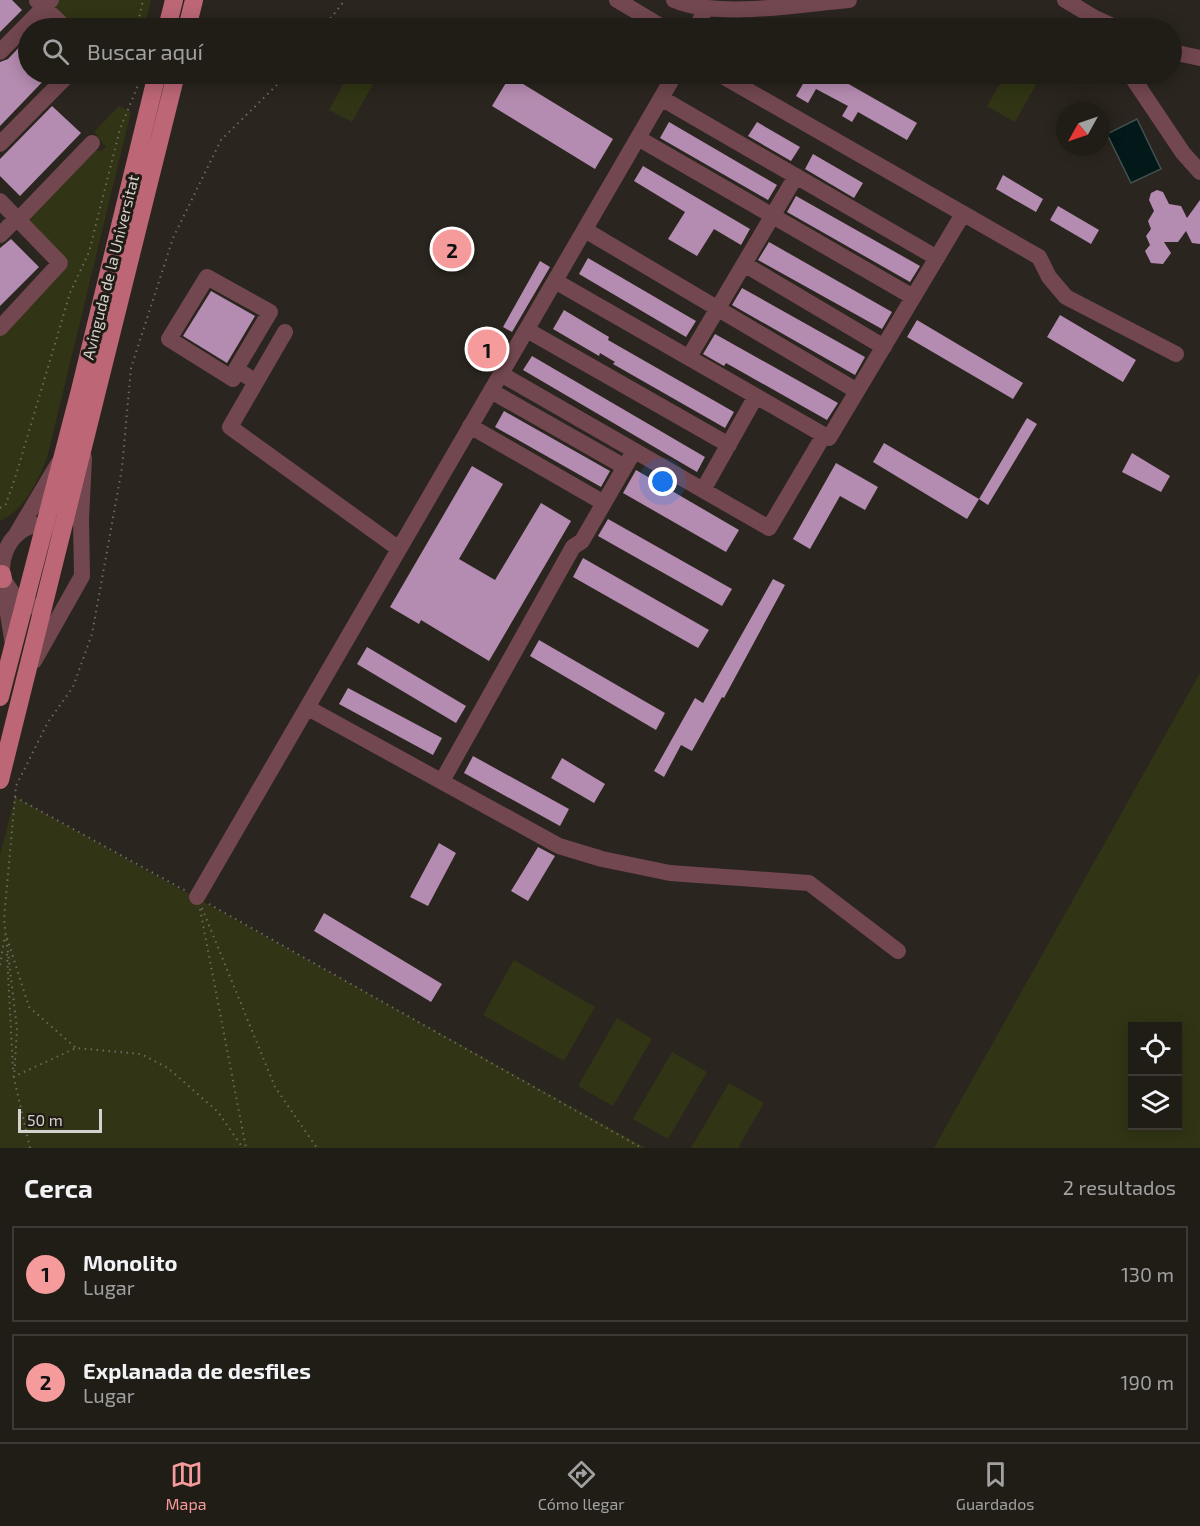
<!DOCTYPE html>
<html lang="es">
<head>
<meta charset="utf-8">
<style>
  body { margin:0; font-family:"Exo 2",sans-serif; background:#28251f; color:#f1f3f6 }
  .controls { position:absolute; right:18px; bottom:18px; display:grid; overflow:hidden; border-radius:0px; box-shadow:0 3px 15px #0003 }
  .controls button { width:54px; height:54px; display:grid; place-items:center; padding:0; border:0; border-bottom:2px solid #3d3a35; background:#201c16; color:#f1f3f6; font:30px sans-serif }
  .compass { position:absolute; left:1056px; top:102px; width:54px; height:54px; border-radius:50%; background:#201c16; box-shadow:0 3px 15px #0003; rotate:230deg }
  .scale { position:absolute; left:18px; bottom:15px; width:84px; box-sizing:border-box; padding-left:6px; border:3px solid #d5d2cd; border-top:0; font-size:16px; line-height:21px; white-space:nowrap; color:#d5d2cd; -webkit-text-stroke:4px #201b15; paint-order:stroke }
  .you { position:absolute; left:663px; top:482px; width:21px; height:21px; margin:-15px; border:4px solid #fff; border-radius:50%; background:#1a73e8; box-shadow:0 0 0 9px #1a73e833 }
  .badge { display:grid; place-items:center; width:39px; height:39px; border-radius:50%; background:#f59b9b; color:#111; font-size:20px; font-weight:700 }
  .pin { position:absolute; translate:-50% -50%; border:3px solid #fff; box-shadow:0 2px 6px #0006 }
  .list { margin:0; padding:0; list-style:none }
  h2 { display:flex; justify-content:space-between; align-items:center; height:78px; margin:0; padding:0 24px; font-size:26px }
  h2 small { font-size:20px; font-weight:400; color:#a2a1a1 }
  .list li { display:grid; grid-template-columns:39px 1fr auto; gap:18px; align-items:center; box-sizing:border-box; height:96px; margin:0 12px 12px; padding:0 12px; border:2px solid #3d3a35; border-radius:0px }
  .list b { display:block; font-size:22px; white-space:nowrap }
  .list p { margin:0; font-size:20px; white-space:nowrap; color:#a2a1a1 }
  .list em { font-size:20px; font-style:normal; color:#a2a1a1 }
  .icon { flex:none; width:33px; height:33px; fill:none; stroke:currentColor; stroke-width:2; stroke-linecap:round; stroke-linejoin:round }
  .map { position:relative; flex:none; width:1200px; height:1148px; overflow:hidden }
  .search { position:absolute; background:#201c16; box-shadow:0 3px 15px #0003; left:18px; right:18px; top:18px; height:66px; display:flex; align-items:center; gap:15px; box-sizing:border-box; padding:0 21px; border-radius:33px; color:#a2a1a1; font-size:22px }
  .sheet { height:294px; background:#201c16 }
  nav { display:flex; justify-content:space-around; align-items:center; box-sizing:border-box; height:84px; border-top:2px solid #3d3a35; background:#201c16; font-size:16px; color:#a2a1a1 }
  nav a { display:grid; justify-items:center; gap:3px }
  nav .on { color:#f59b9b }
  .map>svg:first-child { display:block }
  .green { fill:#313515; fill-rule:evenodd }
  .water { fill:#031819; stroke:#42504f; stroke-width:1.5 }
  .building { fill:#b58cb1 }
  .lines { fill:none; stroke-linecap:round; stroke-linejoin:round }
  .path { stroke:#6e6963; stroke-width:2; stroke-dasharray:1.5 4.5; stroke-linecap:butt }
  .minor { stroke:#72474f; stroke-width:16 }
  .major { stroke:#bc6676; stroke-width:18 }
  .labels { text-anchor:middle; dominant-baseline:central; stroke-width:6; stroke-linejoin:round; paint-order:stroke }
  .street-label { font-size:16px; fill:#d5d2cd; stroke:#201b15 }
</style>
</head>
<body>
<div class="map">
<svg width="1200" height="1148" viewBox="0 0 1200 1148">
  <rect width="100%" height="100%" fill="#2a251e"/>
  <path class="green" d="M53,0H151L144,28H72L47,6Z
    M349,74H358L374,82L352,122L329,110Z
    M1006,74H1042L1015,122L987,106Z
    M119,106L131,112L47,458C37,482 25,510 0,521V335L69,264L29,220L93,150L101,151L106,147L94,132Z
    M1200,673V1148H934ZM1132,1026H1178V1126H1132Z
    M15,797L646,1148H0V855Z
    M514,960L595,1007L564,1061L483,1015Z
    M617,1018L652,1039L613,1106L578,1086Z
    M672,1052L707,1072L668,1139L633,1119Z
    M729,1083L764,1103L738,1148H691Z"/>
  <path class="water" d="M1137,119L1161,169L1131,183L1107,134Z"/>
  <path class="building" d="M0,0H12L22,10L0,32Z
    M28,38V74H50L0,126V62L8,59Z
    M790,74H831L917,123L907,140L858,112L852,122L842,116L848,106L816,89L808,103L796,96L804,82Z
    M510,76L613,139L595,169L492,106Z
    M52,106L81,133L20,196L0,176V159Z
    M669,122L777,185L768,200L660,138Z
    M757,122L800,147L791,161L748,136Z
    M813,154L863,183L854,198L805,169Z
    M643,166L750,229L741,245L714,229L697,256L668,239L685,212L634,181Z
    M1003,175L1043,199L1036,212L996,189Z
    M1157,190L1163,192L1169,204L1181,206L1187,218L1200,200V244L1192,243L1186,231L1178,242H1164L1171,253L1163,264L1151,263L1145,251L1150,245L1146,236L1151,229L1148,221L1154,211L1149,200L1151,193Z
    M796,196L920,266L910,282L787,212Z
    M1058,206L1099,230L1091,244L1050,220Z
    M11,239L39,267L0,306V248Z
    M769,242L892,312L882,329L758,260Z
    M588,258L696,321L686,337L579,274Z
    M540,261L550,267L512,332L503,327Z
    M742,288L865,357L855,375L732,305Z
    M211,291L255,316L227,363L183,336Z
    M564,310L609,337L608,340L734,412L725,428L613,364L615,362L600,353L599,356L553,329Z
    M1060,315L1136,360L1123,382L1047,337Z
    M917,320L1023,383L1013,399L907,337Z
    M715,334L838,403L827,420L726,363L724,366L703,354Z
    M532,356L705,457L697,472L523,370Z
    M504,411L610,471L601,487L495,427Z
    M1027,418L1037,424L988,505L979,499Z
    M884,443L979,499L967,519L873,462Z
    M1132,453L1170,476L1161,492L1122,472Z
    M836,463L878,487L865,510L840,496L810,549L793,539Z
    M472,466L503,484L459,559L495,580L541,503L571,521L489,661L421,620L419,624L390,607Z
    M636,470L739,530L726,552L623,493Z
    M608,519L732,589L722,606L598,536Z
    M583,558L709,630L698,648L573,577Z
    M773,579L785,585L724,698L722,697L692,751L681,745L664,777L654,771L695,698L703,703Z
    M539,640L665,713L656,730L530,656Z
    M367,647L466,706L456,723L357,664Z
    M348,688L442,738L433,755L339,704Z
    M473,756L569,809L560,826L464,773Z
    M562,758L605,784L594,803L551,778Z
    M439,843L456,853L428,906L410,897Z
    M538,847L555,856L528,901L511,891Z
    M324,913L442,984L431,1002L314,931Z"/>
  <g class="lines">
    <path class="path" d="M137,28L143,0
      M323,28L345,0
      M0,508L6,504L16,475L70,293L89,252L120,129L139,83L136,74
      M15,797L186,891
      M209,904L642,1148
      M202,908L275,1087L317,1148
      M200,909L246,1148
      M7,938L29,1007L76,1048
      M7,954L13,1069
      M0,965L5,935
      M13,1077L76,1048L141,1054L168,1068L218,1112L243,1148
      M30,1148L14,1078L17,1029L4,919L16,786L48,722L73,687L92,634L122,468L131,368L173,238L221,140L288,74"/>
    <path class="minor" d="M617,0L664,28
      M674,0C718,19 801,4 849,0
      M1065,0L1095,18L1102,28
      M37,1L66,28
      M1095,18L1117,28
      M697,28L705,8
      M0,52L51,0
      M1172,52L1200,58
      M112,74L115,76
      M719,74L1039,257L1049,277L1066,297L1176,354
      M1130,74L1183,153L1200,172
      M661,98L937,258
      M638,138L913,297
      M0,144L69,74
      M0,201L60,263L0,328
      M19,219L92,143
      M585,230L857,391
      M0,235L17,218
      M744,264L884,347
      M555,281L829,438L963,214
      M527,330L729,445
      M285,332L230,427L399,549
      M689,357L796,176
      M236,369L233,379L169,339L207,277L270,312L236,369L256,382
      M501,374L769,528L824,435
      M491,391L625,467
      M470,426L604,503
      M703,490L756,396
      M17,533L58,464
      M2,574C0,543 25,515 58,528
      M3,579L15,597L35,607
      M3,583L13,645
      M34,661L82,576L81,520L84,458
      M308,708L559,846L602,859L670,873L809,883L898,951
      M442,781L573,547L582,541L634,451
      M197,897L675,74"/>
    <path class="major" d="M167,28L174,0
      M187,28L194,0
      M2,574L3,579
      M0,697L80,390L157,74
      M0,780L176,74"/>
  </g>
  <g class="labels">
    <g class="street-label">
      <text transform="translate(110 267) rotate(-76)">Avinguda de la Universitat</text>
    </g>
  </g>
</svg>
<div class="controls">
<button><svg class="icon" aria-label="locate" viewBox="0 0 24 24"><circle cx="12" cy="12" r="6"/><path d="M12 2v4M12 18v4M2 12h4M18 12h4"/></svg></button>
<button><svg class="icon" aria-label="layers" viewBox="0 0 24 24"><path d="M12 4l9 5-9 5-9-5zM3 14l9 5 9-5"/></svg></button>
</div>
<svg class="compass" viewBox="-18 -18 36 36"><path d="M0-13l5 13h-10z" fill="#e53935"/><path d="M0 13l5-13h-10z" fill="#a2a1a1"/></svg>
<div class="scale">50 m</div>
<div class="you"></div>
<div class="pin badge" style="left:487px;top:349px">1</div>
<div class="pin badge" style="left:452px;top:249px">2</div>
<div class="search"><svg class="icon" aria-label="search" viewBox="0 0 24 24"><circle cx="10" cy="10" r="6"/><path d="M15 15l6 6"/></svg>Buscar aquí</div>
</div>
<section class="sheet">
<h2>Cerca<small>2 resultados</small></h2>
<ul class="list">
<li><span class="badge">1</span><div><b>Monolito</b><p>Lugar</p></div><em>130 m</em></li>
<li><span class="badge">2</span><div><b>Explanada de desfiles</b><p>Lugar</p></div><em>190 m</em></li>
</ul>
</section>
<nav>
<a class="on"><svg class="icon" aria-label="map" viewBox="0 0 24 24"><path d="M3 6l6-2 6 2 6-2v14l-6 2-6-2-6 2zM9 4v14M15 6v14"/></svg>Mapa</a>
<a><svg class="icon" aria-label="directions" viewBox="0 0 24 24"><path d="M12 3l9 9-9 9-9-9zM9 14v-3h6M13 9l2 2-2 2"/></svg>Cómo llegar</a>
<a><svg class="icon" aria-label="saved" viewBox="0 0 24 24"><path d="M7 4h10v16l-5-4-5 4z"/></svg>Guardados</a>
</nav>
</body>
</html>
